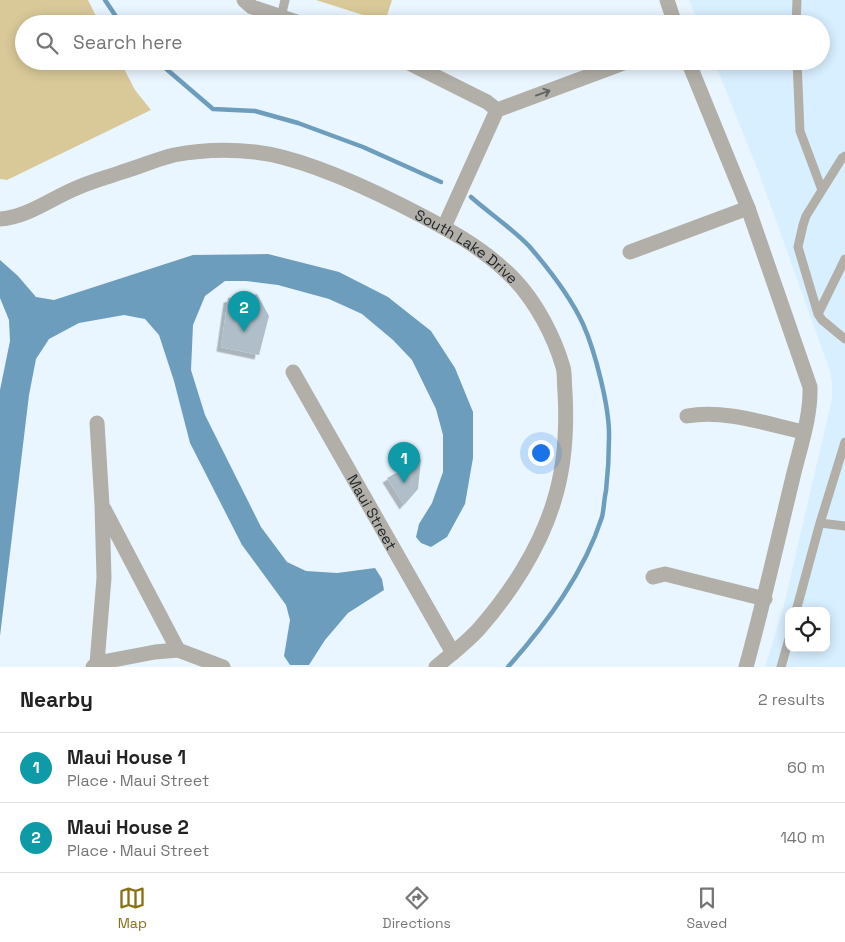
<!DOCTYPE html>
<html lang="en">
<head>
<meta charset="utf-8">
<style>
  body { margin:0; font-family:"Space Grotesk",sans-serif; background:#f2f2f2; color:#222 }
  .controls { position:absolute; right:15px; bottom:15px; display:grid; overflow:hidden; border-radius:10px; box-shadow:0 2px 12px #0003 }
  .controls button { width:45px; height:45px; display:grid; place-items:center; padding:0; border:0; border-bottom:1px solid #e0e0e0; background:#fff; color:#222; font:25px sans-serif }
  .you { position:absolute; left:540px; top:452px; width:18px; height:18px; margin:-12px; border:4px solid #fff; border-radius:50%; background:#1a73e8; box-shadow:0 0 0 8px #1a73e833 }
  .badge { display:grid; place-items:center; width:32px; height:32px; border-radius:50%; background:#897011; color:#fff; font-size:16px; font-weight:700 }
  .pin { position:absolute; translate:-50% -41px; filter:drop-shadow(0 1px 2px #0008) }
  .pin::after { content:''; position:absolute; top:26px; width:18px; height:15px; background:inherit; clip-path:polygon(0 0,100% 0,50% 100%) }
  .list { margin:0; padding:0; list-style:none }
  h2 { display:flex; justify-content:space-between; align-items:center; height:65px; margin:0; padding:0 20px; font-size:21px }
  h2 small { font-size:16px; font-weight:400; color:#767676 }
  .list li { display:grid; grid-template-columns:32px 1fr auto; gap:15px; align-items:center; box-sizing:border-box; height:70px; padding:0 20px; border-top:1px solid #e0e0e0 }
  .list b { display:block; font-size:19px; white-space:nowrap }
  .list p { margin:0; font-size:16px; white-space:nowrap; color:#767676 }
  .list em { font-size:16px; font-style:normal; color:#767676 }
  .icon { flex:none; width:28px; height:28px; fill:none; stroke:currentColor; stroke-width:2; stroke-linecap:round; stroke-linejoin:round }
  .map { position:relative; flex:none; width:845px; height:667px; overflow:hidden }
  .search { position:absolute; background:#fff; box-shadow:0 2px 12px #0003; left:15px; right:15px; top:15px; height:55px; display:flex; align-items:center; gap:12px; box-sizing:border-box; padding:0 18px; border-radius:28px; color:#767676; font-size:19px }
  .sheet { height:205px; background:#fff }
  nav { display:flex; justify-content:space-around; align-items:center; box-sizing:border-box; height:70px; border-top:1px solid #e0e0e0; background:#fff; font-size:14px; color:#767676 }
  nav a { display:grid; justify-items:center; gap:2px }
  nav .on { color:#897011 }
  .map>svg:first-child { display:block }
  .built { fill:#d8efff; fill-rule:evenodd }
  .green { fill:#d9c999 }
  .water { fill:#6d9dbd }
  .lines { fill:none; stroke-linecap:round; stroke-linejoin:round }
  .stream { stroke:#6d9dbd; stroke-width:4.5 }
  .building { fill:#afbec9; filter:url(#shadow) }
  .service { stroke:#b1afa8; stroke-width:9 }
  .minor { stroke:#b1afa8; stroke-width:15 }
  .oneway { stroke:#626463 }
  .labels { text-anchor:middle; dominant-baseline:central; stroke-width:4; stroke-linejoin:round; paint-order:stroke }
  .street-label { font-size:15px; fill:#21272b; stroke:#fff }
</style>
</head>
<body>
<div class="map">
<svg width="845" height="667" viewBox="0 0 845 667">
  <defs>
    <filter id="shadow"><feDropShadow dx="-4.5" dy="4.5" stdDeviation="0" flood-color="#0004"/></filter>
  </defs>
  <rect width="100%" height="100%" fill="#e9f6ff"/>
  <path class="built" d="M689,0H845V667H765L783,609L832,399V384L830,371L759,173L714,61H821V24H699ZM789,611H826V648H789Z"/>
  <path class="green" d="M0,0H88L100,24H24V61H120L135,90L151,110L7,180L0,179Z
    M316,0H392L385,22Z"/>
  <path class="water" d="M268,254L339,272L388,297L431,331L455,368L473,412V458L465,504L447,537L431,547L421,543L416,537L419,524L432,503L443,472V435L436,409L412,360L393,340L362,314L329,299L278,285L246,281H225L205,296L193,325L191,370L205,415L261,527L287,562L306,571L337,573L375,568L382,579L384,590L348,613L325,640L309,665H290L284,656L290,620L286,605L242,545L190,443L174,381L159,335L145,319L124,315L79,323L49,339L36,359L29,395L0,636V390L10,341L9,320L0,298V260L18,276L36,297L54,300L193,255Z"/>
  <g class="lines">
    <path class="stream" d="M105,0L121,24
      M157,61L213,109L255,111L298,123L363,147L441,182
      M471,197C489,213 513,229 529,246C548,268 571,298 583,324C595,351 610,408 609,438C609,455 608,473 606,491C604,499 604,509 602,517C584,573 547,623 508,667"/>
  </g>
  <path class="building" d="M257,294L269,316L259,355L221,347L228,298Z
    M421,459L418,489L404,505L387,478Z"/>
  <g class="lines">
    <path class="service" d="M281,17L285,0
      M796,24L797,0
      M797,61L800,131L822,190
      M845,156L842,158L806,216L803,225L798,247L818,314L822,320L845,339
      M818,314L845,259
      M820,523L845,526
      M796,611L820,523L845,442
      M781,667L789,639"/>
    <g class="minor">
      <path d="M244,0L252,7L303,24"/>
      <path d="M667,0L675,24"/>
      <path d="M405,61L487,102L497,110"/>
      <path d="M688,61L748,208L810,387C811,418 799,450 792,481C777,543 763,605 746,667"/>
      <path id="s1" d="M0,219C29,217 53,197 79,187C93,181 108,177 122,172C139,167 157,159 174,155C200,150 229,149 255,152C299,157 361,185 401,205C442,226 482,246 514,279C536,302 554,336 563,367C565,374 564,383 565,392C567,428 565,466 554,501C540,548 510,594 478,630C465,644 450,655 436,667"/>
      <path d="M444,227L497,110L629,61"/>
      <path d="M630,252L748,208"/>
      <path id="s2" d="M293,372L453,653"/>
      <path d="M687,416C724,409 767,424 803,432"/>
      <path d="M104,509L178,650"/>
      <path d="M653,577L665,574L765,599"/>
      <path d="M97,663L155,652L178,650L223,667"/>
      <path d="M93,667L97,663L104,578L102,505L97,423"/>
    </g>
  </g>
  <defs><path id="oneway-shaft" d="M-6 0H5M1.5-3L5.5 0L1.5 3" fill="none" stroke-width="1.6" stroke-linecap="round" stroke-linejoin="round" transform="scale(1.25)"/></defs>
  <use class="oneway" href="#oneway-shaft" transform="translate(543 93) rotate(-20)"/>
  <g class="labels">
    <g class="street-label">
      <text stroke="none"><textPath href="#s1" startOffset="501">South Lake Drive</textPath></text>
      <text stroke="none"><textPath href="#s2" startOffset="161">Maui Street</textPath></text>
    </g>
  </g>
</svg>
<div class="controls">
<button><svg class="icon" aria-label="locate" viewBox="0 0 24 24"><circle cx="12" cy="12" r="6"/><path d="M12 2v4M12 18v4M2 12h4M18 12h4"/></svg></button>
</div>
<div class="you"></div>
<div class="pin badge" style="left:404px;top:483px;background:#0f9aa8">1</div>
<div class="pin badge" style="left:244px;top:332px;background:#0f9aa8">2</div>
<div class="search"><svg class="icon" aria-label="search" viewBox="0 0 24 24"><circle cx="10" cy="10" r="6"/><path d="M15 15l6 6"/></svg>Search here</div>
</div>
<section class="sheet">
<h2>Nearby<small>2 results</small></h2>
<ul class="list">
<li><span class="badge" style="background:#0f9aa8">1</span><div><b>Maui House 1</b><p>Place · Maui Street</p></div><em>60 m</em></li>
<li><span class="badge" style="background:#0f9aa8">2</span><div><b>Maui House 2</b><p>Place · Maui Street</p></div><em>140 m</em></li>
</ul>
</section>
<nav>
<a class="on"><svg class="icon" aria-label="map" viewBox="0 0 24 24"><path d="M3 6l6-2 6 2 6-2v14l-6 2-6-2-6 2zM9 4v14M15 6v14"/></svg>Map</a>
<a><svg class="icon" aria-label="directions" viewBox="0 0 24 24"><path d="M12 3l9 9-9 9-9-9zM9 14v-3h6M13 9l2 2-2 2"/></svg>Directions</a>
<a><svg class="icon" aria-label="saved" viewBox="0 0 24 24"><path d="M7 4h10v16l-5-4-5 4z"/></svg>Saved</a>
</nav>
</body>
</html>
